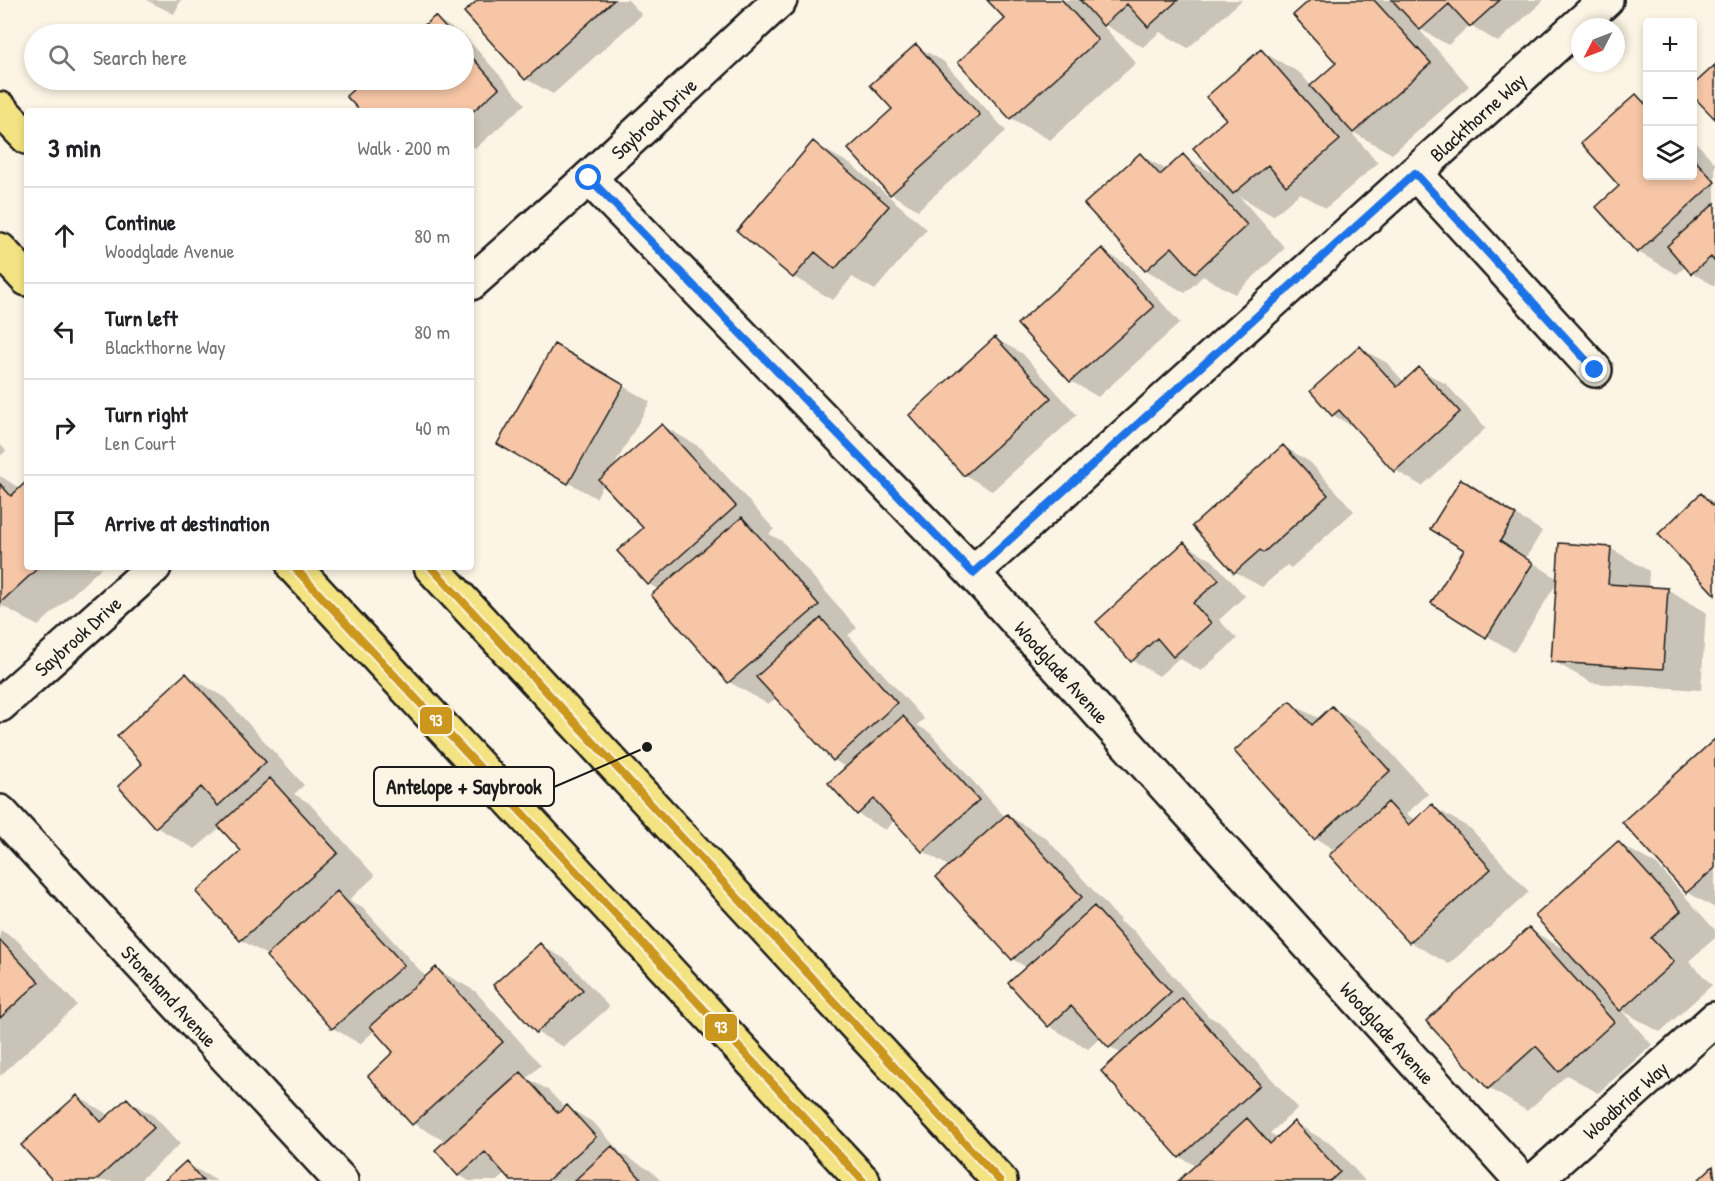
<!DOCTYPE html>
<html lang="en">
<head>
<meta charset="utf-8">
<style>
  body { margin:0; font-family:"Patrick Hand",sans-serif; background:#f2f2f2; color:#202124 }
  .controls { position:absolute; right:18px; top:18px; display:grid; overflow:hidden; border-radius:6px; box-shadow:0 3px 9px #0003 }
  .controls button { width:54px; height:54px; display:grid; place-items:center; padding:0; border:0; border-bottom:2px solid #e0e0e0; background:#fff; color:#202124; font:30px sans-serif }
  .compass { position:absolute; left:1571px; top:18px; width:54px; height:54px; border-radius:50%; background:#fff; box-shadow:0 3px 9px #0003; rotate:228deg }
  .stop { position:absolute; width:18px; height:18px; margin:-14px; border:4px solid #1a73e8; border-radius:50%; background:#fff }
  .stop.end { background:#1a73e8; border-color:#fff; box-shadow:0 2px 6px #0008 }
  .list { margin:0; padding:0; list-style:none }
  h2 { display:flex; justify-content:space-between; align-items:center; height:78px; margin:0; padding:0 24px; font-size:26px }
  h2 small { font-size:20px; font-weight:400; color:#757577 }
  .list li { display:grid; grid-template-columns:39px 1fr auto; gap:18px; align-items:center; box-sizing:border-box; height:96px; padding:0 24px; border-top:2px solid #e0e0e0 }
  .list b { display:block; font-size:22px; white-space:nowrap }
  .list p { margin:0; font-size:20px; white-space:nowrap; color:#757577 }
  .list em { font-size:20px; font-style:normal; color:#757577 }
  .icon { flex:none; width:33px; height:33px; fill:none; stroke:currentColor; stroke-width:2; stroke-linecap:round; stroke-linejoin:round }
  .map { position:relative; flex:none; width:1715px; height:1181px; overflow:hidden }
  .search { position:absolute; background:#fff; box-shadow:0 3px 9px #0003; left:24px; top:24px; width:450px; height:66px; display:flex; align-items:center; gap:15px; box-sizing:border-box; padding:0 21px; border-radius:33px; color:#757577; font-size:22px }
  .panel { position:absolute; background:#fff; box-shadow:0 3px 9px #0003; left:24px; top:108px; width:450px; height:462px; border-radius:6px }
  .map>svg:first-child { display:block }
  .shadow { fill:#0003 }
  .building { fill:#f6c6a6; stroke:#1c1c1c; stroke-width:1.5 }
  .lines { fill:none; stroke-linecap:round; stroke-linejoin:round }
  .minor-casing { stroke:#1c1c1c; stroke-width:38 }
  .tertiary-casing { stroke:#1c1c1c; stroke-width:38 }
  .primary-casing { stroke:#1c1c1c; stroke-width:38 }
  .minor { stroke:#fcf5e5; stroke-width:33 }
  .tertiary { stroke:#fcf5e5; stroke-width:33 }
  .primary { stroke:#f4e382; stroke-width:33 }
  .bus-1-casing { stroke:#fcf5e5; stroke-width:12 }
  .bus-1 { stroke:#cb971e; stroke-width:8 }
  .route { stroke:#1a73e8; stroke-width:8 }
  .labels { text-anchor:middle; dominant-baseline:central; stroke-width:4.5; stroke-linejoin:round; paint-order:stroke }
  .street-label { font-size:20px; fill:#1c1c1c; stroke:#fcf5e5 }
  .leader { fill:none; stroke:#1c1c1c; stroke-width:2 }
  .callout-dot { fill:#1c1c1c; stroke:#fcf5e5; stroke-width:2 }
  .callout { fill:#fcf5e5; stroke:#1c1c1c; stroke-width:2 }
  .callout-label { font-size:21px; text-anchor:middle; font-weight:bold; fill:#1c1c1c }
  .line-badge { stroke:#fcf5e5; stroke-width:2 }
  .badge-label { font-size:16px; text-anchor:middle; font-weight:bold; fill:#fff }
</style>
</head>
<body>
<div class="map">
<svg width="1715" height="1181" viewBox="0 0 1715 1181">
  <rect width="100%" height="100%" fill="#fcf5e5"/>
  <filter id="ink" filterUnits="userSpaceOnUse"><feTurbulence type="fractalNoise" baseFrequency=".0167" numOctaves="2"/><feDisplacementMap in="SourceGraphic" scale="12" xChannelSelector="R" yChannelSelector="G"/><feConvolveMatrix kernelMatrix="1 2 1 2 8 2 1 2 1" color-interpolation-filters="sRGB"/></filter>
  <g filter="url(#ink)">
    <path class="shadow" d="M146,0H181L174,14Z
      M480,0H628L642,15L553,94L526,79Z
      M989,0H1242L1188,48L1160,32L1143,47L1100,22L1136,63L1050,140L1011,118L1007,20Z
      M1312,0H1544L1498,42L1470,25L1448,45L1417,27L1469,86L1392,154L1349,130L1378,163L1326,208L1300,193L1273,216L1239,196L1285,248L1235,294L1203,276L1185,293L1146,270L1140,155L1167,170L1183,156L1218,176L1228,120L1261,51L1300,73L1312,87L1338,63Z
      M435,18L462,34H463H417Z
      M464,35L525,104L476,148L471,146V111H362L349,96L367,80H464Z
      M916,46L943,61L1006,131L918,210L891,194L850,149L894,109Z
      M1636,96L1648,102V176H1692V138L1715,163V286L1692,273L1686,266L1677,274L1638,252L1622,186Z
      M813,143L852,165L927,229L875,290L852,277L833,300L794,277L739,231Z
      M1102,250L1129,266L1180,323L1098,397L1071,381L1020,324Z
      M996,339L1023,354L1077,415L992,491L965,475L911,415Z
      M554,346L650,402L612,470L662,425L701,448L774,529L769,534L782,541L857,628L848,635L924,719L917,725L930,733L1005,817L1007,815L1046,838L1120,920L1118,921L1133,930L1208,1016L1221,1023L1298,1108L1270,1133L1278,1138L1295,1123L1334,1146L1365,1181H1180L1196,1166L1180,1157L1122,1054L1110,1047L1101,1037L1088,1049L1049,1026L1010,983L1028,968L1012,959L950,867L923,851L895,820L885,830L858,814L847,768L834,760L777,697L768,704L729,682L659,590L649,584L645,528L604,483L596,498L499,443Z
      M1360,348L1387,363L1404,382L1419,369L1446,384L1486,428L1422,486L1395,470L1357,429L1333,415Z
      M0,444L6,451L0,456Z
      M1283,446L1310,462L1354,511L1291,568L1287,565L1262,587L1235,572Z
      M0,476L21,489L27,483V567H102L38,626L3,606L0,608Z
      M1461,481L1542,531L1526,558L1558,579L1610,548L1649,571L1648,588L1667,589L1706,612L1701,690L1592,683L1553,661L1558,581L1514,652L1433,603L1466,550Z
      M1701,495L1715,503V593Z
      M1185,544L1212,560L1245,596L1219,620L1237,639L1201,671L1179,658L1159,676L1132,660Z
      M187,675L225,698L304,785L294,794L309,803L375,876L349,900L364,909L426,977L436,969L475,991L541,1065L527,1078L548,1090L565,1108L567,1107L594,1123L622,1154L651,1171L661,1181H513L506,1173L497,1181H469L459,1175L437,1150L446,1142L413,1123L395,1053L375,1030L360,1044L333,1028L267,955L241,940L243,852L221,827L195,849L156,827L120,787L144,764Z
      M1290,703L1320,719L1332,708L1371,730L1428,794L1406,814L1416,820L1432,806L1471,829L1529,892L1449,964L1410,942L1336,851L1315,838Z
      M1715,741V908L1687,892Z
      M1618,843L1657,865L1715,930V938L1689,961L1712,985L1660,1032L1621,1010L1652,1045L1598,1093L1567,1075L1527,1111L1489,1088L1529,929L1567,951Z
      M0,930L17,940L77,1005L0,1076Z
      M540,945L567,960L609,1007L564,1047L536,1032Z
      M77,1096L104,1112L108,1117L127,1100L154,1116L180,1144L139,1181H55Z
      M186,1163L217,1181H166Z"/>
    <path class="building" d="M478,0H614L525,80L464,12Z
      M987,0H1062L1098,40L1010,119L958,62L1005,19Z
      M1080,0H1178L1148,27L1127,4L1103,26Z
      M1310,0H1374L1431,63L1353,133L1310,86L1336,63L1293,15Z
      M1392,0H1500L1470,27L1449,4L1420,30Z
      M435,16L451,34H414Z
      M916,44L980,115L890,195L848,149L892,109L870,85Z
      M464,48L499,88L471,113V111H427L425,109L423,111H360L346,96L364,80H464Z
      M1261,49L1340,140L1286,186L1268,165L1233,194L1193,148L1226,119L1206,97Z
      M1715,65V119L1692,95V86Z
      M1636,94L1648,107V176H1692V157L1715,182L1637,253L1596,207L1619,186L1581,143Z
      M813,141L889,206L835,269L815,252L793,278L737,231Z
      M1140,153L1160,175L1183,154L1247,225L1195,273L1172,247L1145,271L1084,204Z
      M1715,203V262L1711,257L1691,274L1667,246Z
      M1102,248L1154,307L1070,382L1017,324Z
      M995,337L1051,398L964,476L909,415Z
      M554,344L624,385L568,484L497,444Z
      M1360,346L1397,387L1419,367L1460,412L1394,472L1339,410L1332,416L1310,391Z
      M662,424L736,506L648,585L617,551L643,528L599,480Z
      M1283,445L1328,495L1263,553L1260,550L1234,573L1192,526Z
      M1461,479L1516,515L1500,541L1533,563L1486,638L1431,603L1464,550L1430,529Z
      M27,481V567H39L0,603V484L11,496Z
      M1701,493L1715,508V595L1658,534Z
      M742,517L819,605L728,683L651,595Z
      M1184,542L1219,580L1193,603L1211,623L1173,657L1157,638L1131,662L1096,622Z
      M1559,543L1611,547L1608,584L1668,588L1663,669L1551,662Z
      M821,618L897,703L833,761L756,677Z
      M186,673L266,762L218,806L201,787L155,828L118,786L142,764L117,736Z
      M1290,701L1312,725L1332,706L1390,771L1314,840L1234,751Z
      M903,716L979,800L922,852L874,799L857,815L828,783Z
      M1715,739V868L1686,893L1622,822Z
      M270,778L338,853L240,941L196,892L241,851L218,826Z
      M1388,802L1409,825L1432,804L1491,869L1409,943L1329,855Z
      M1007,814L1082,897L1012,960L936,877Z
      M1618,841L1681,911L1651,938L1674,962L1620,1011L1535,916Z
      M337,891L404,965L332,1029L266,956Z
      M1094,906L1171,992L1109,1048L1071,1006L1048,1027L1008,983Z
      M1529,927L1614,1022L1559,1072L1536,1046L1488,1089L1426,1021Z
      M0,940L39,982L0,1018Z
      M540,943L583,990L536,1033L493,985Z
      M436,967L503,1042L412,1125L368,1076L393,1052L370,1026Z
      M1182,998L1260,1085L1179,1158L1101,1071Z
      M521,1072L558,1113L567,1105L596,1137L547,1181H511L485,1152L458,1176L435,1150Z
      M77,1095L101,1122L127,1098L154,1128L95,1181H53L21,1145Z
      M1247,1118L1270,1144L1294,1121L1340,1172L1330,1181H1178Z
      M612,1146L643,1181H574Z
      M186,1161L203,1181H164Z
      M1713,1166L1715,1181H1697Z"/>
    <g class="lines">
      <g class="minor-casing">
        <g id="minor">
          <path d="M1415,173L1595,370"/>
          <path id="s1" d="M589,178L973,573L1522,1181"/>
          <path id="s2" d="M973,573L1606,0"/>
          <path id="s3" d="M0,705L154,567"/>
          <path id="s4" d="M0,812L341,1181"/>
          <path id="s5" d="M1534,1181L1715,1019"/>
        </g>
      </g>
      <g class="tertiary-casing">
        <g id="tertiary">
          <path id="s6" d="M471,283L589,178L780,0"/>
        </g>
      </g>
      <g class="primary-casing">
        <path id="primary" d="M0,109L27,137
          M0,250L27,279
          M294,567L863,1181
          M431,567L1000,1181"/>
      </g>
      <use href="#minor" class="minor"/>
      <use href="#tertiary" class="tertiary"/>
      <use href="#primary" class="primary"/>
      <g class="bus-1-casing">
        <path id="bus-1" d="M294,567L863,1181
          M431,567L1000,1181"/>
      </g>
      <use href="#bus-1" class="bus-1"/>
    </g>
  </g>
  <g class="lines" filter="url(#ink)">
    <path class="route" d="M589,178L973,573L1415,173L1595,370"/>
  </g>
  <g class="labels">
    <g class="street-label">
      <text stroke="none"><textPath href="#s2" startOffset="680">Blackthorne Way</textPath></text>
      <text stroke="none"><textPath href="#s6" startOffset="246">Saybrook Drive</textPath></text>
      <text stroke="none"><textPath href="#s3" startOffset="104">Saybrook Drive</textPath></text>
      <text stroke="none"><textPath href="#s1" startOffset="684">Woodglade Avenue</textPath></text>
      <text stroke="none"><textPath href="#s4" startOffset="250">Stonehand Avenue</textPath></text>
      <text stroke="none"><textPath href="#s1" startOffset="1170">Woodglade Avenue</textPath></text>
      <text stroke="none"><textPath href="#s5" startOffset="122">Woodbriar Way</textPath></text>
    </g>
  </g>
  <path class="leader" d="M647 747L554 787"/>
  <circle class="callout-dot" cx="647" cy="747" r="6"/>
  <rect class="callout" x="374" y="767" width="180" height="39" rx="6"/>
  <g class="callout-label">
    <text x="464" y="794">Antelope + Saybrook</text>
  </g>
  <g class="line-badge">
    <rect x="419" y="706" width="34" height="29" rx="6" fill="#cb971e"/>
    <rect x="704" y="1013" width="34" height="29" rx="6" fill="#cb971e"/>
  </g>
  <g class="badge-label">
    <text x="436" y="726">93</text>
    <text x="721" y="1033">93</text>
  </g>
</svg>
<div class="controls">
<button>+</button>
<button>−</button>
<button><svg class="icon" aria-label="layers" viewBox="0 0 24 24"><path d="M12 4l9 5-9 5-9-5zM3 14l9 5 9-5"/></svg></button>
</div>
<svg class="compass" viewBox="-18 -18 36 36"><path d="M0-13l5 13h-10z" fill="#e53935"/><path d="M0 13l5-13h-10z" fill="#757577"/></svg>
<div class="stop" style="left:589px;top:178px"></div>
<div class="stop end" style="left:1595px;top:370px"></div>
<div class="search"><svg class="icon" aria-label="search" viewBox="0 0 24 24"><circle cx="10" cy="10" r="6"/><path d="M15 15l6 6"/></svg>Search here</div>
<section class="panel">
<h2>3 min<small>Walk · 200 m</small></h2>
<ul class="list">
<li><svg class="icon" aria-label="ahead" viewBox="0 0 24 24"><path d="M12 20V5M6 11l6-6 6 6"/></svg><div><b>Continue</b><p>Woodglade Avenue</p></div><em>80 m</em></li>
<li><svg class="icon" aria-label="left" viewBox="0 0 24 24"><path d="M17 20v-9H6M10 6l-5 5 5 5"/></svg><div><b>Turn left</b><p>Blackthorne Way</p></div><em>80 m</em></li>
<li><svg class="icon" aria-label="right" viewBox="0 0 24 24"><path d="M7 20v-9h11M14 6l5 5-5 5"/></svg><div><b>Turn right</b><p>Len Court</p></div><em>40 m</em></li>
<li><svg class="icon" aria-label="arrive" viewBox="0 0 24 24"><path d="M6 21V4h12l-3 4 3 4H6"/></svg><div><b>Arrive at destination</b></div></li>
</ul>
</section>
</div>
</body>
</html>
